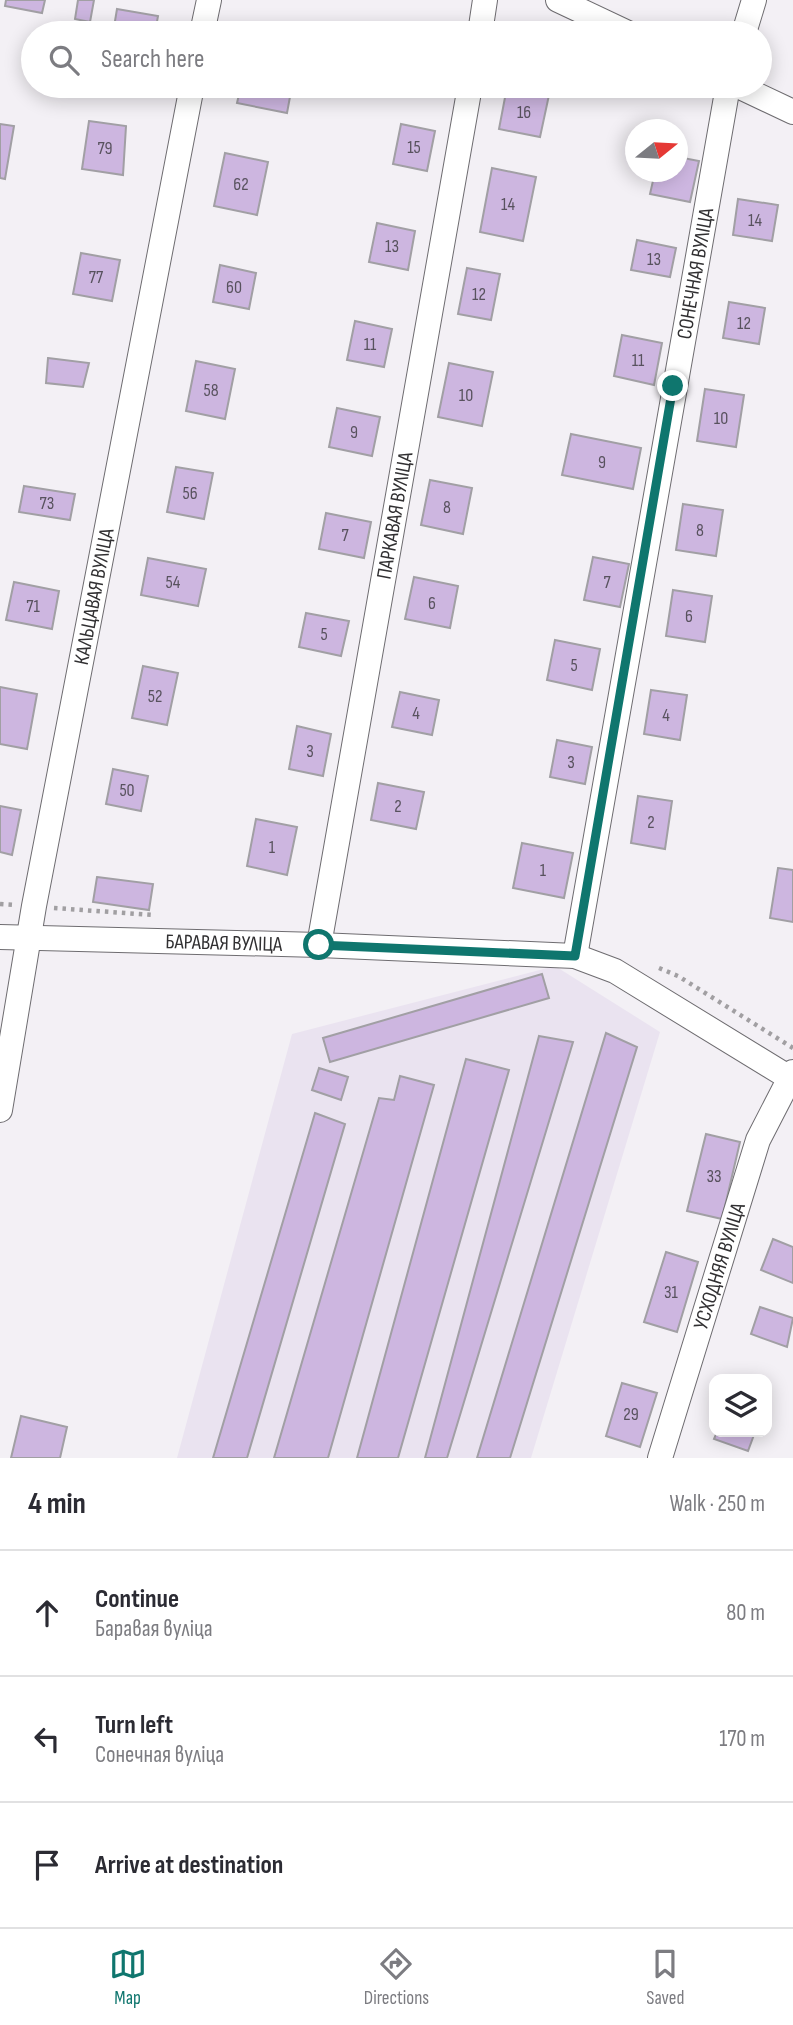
<!DOCTYPE html>
<html lang="en">
<head>
<meta charset="utf-8">
<style>
  body { margin:0; font-family:"Sofia Sans Condensed",sans-serif; background:#f2f2f3; color:#2b2b33 }
  .controls { position:absolute; right:21px; bottom:21px; display:grid; overflow:hidden; border-radius:14px; box-shadow:0 4px 18px #0003 }
  .controls button { width:63px; height:63px; display:grid; place-items:center; padding:0; border:0; border-bottom:2px solid #e1e1e2; background:#fff; color:#2b2b33; font:35px sans-serif }
  .compass { position:absolute; left:625px; top:119px; width:63px; height:63px; border-radius:50%; background:#fff; box-shadow:0 4px 18px #0003; rotate:72deg }
  .stop { position:absolute; width:21px; height:21px; margin:-16px; border:5px solid #0f766e; border-radius:50%; background:#fff }
  .stop.end { background:#0f766e; border-color:#fff; box-shadow:0 2px 7px #0008 }
  .list { margin:0; padding:0; list-style:none }
  h2 { display:flex; justify-content:space-between; align-items:center; height:91px; margin:0; padding:0 28px; font-size:30px }
  h2 small { font-size:23px; font-weight:400; color:#7c7c81 }
  .list li { display:grid; grid-template-columns:46px 1fr auto; gap:21px; align-items:center; box-sizing:border-box; height:126px; padding:0 28px; border-top:2px solid #e1e1e2 }
  .list b { display:block; font-size:26px; white-space:nowrap }
  .list p { margin:0; font-size:23px; white-space:nowrap; color:#7c7c81 }
  .list em { font-size:23px; font-style:normal; color:#7c7c81 }
  .icon { flex:none; width:38px; height:38px; fill:none; stroke:currentColor; stroke-width:2; stroke-linecap:round; stroke-linejoin:round }
  .map { position:relative; flex:none; width:793px; height:1458px; overflow:hidden }
  .search { position:absolute; background:#fff; box-shadow:0 4px 18px #0003; left:21px; right:21px; top:21px; height:77px; display:flex; align-items:center; gap:18px; box-sizing:border-box; padding:0 24px; border-radius:38px; color:#7c7c81; font-size:26px }
  .sheet { height:469px; background:#fff }
  nav { display:flex; justify-content:space-around; align-items:center; box-sizing:border-box; height:98px; border-top:2px solid #e1e1e2; background:#fff; font-size:19px; color:#7c7c81 }
  nav a { display:grid; justify-items:center; gap:4px }
  nav .on { color:#0f766e }
  .map>svg:first-child { display:block }
  .built { fill:#eae3f0 }
  .building { fill:#cdb6e0; stroke:#a19fa4; stroke-width:2 }
  .lines { fill:none; stroke-linecap:round; stroke-linejoin:round }
  .minor-casing { stroke:#6e6c70; stroke-width:26 }
  .path { stroke:#a19fa2; stroke-width:4.5; stroke-dasharray:3.5 5; stroke-linecap:butt }
  .minor { stroke:#fff; stroke-width:24 }
  .route { stroke:#0f766e; stroke-width:9 }
  .labels { text-anchor:middle; dominant-baseline:central; stroke-width:5; stroke-linejoin:round; paint-order:stroke }
  .number-label { font-size:18px; fill:#58525e }
  .street-label { font-size:21px; fill:#313032; stroke:#fffeff }
</style>
</head>
<body>
<div class="map">
<svg width="793" height="1458" viewBox="0 0 793 1458">
  <rect width="100%" height="100%" fill="#f3f0f5"/>
  <path class="built" d="M555,966L660,1032L531,1458H177L292,1034Z"/>
  <path class="building" d="M6,0H45L42,13L5,6Z
    M78,0H94L90,22L75,19Z
    M117,9L158,16L155,33H113Z
    M241,86H292L287,113L237,103Z
    M507,87L549,95L540,137L499,129Z
    M89,121L126,126L123,175L82,169Z
    M0,124L14,126L5,179L0,178Z
    M401,124L435,131L427,171L393,164Z
    M225,153L268,162L257,215L214,206Z
    M678,157L699,161L690,202L650,194L655,172H678Z
    M492,168L536,177L523,241L480,232Z
    M738,199L778,205L772,241L733,235Z
    M377,223L415,231L408,270L369,262Z
    M637,240L676,248L670,277L631,270Z
    M81,253L120,260L112,301L73,294Z
    M220,265L256,273L249,309L213,302Z
    M467,268L500,274L491,320L458,314Z
    M729,302L765,308L759,344L723,338Z
    M355,321L392,329L384,367L347,360Z
    M622,335L662,343L654,385L614,376Z
    M48,358L89,363L83,387L46,383Z
    M196,361L235,369L225,419L186,411Z
    M449,363L493,372L482,426L438,417Z
    M705,389L744,395L736,447L697,441Z
    M337,408L380,417L372,456L329,447Z
    M571,434L641,448L633,489L562,475Z
    M176,467L213,473L204,519L167,512Z
    M430,480L472,488L463,534L421,525Z
    M24,486L75,494L70,520L19,512Z
    M683,504L723,510L716,556L676,550Z
    M326,513L371,522L364,558L319,549Z
    M593,557L629,564L620,607L584,600Z
    M148,558L206,569L198,606L141,595Z
    M414,577L458,586L450,628L405,619Z
    M14,582L59,591L52,629L6,620Z
    M673,590L712,596L705,642L666,636Z
    M306,613L349,621L341,656L299,647Z
    M555,640L600,649L592,690L547,680Z
    M143,666L178,673L167,725L132,718Z
    M0,687L37,694L27,749L0,744Z
    M651,690L687,695L680,740L644,734Z
    M400,692L439,700L432,735L392,727Z
    M297,726L331,734L323,776L289,769Z
    M557,740L592,747L585,784L550,777Z
    M113,769L148,776L141,811L106,804Z
    M378,783L424,792L416,829L371,820Z
    M638,796L672,801L665,849L631,843Z
    M0,806L21,810L12,855L0,852Z
    M256,819L297,827L287,875L247,866Z
    M522,843L573,853L564,898L513,888Z
    M778,868L793,870V922L770,918Z
    M97,877L153,884L149,910L93,902Z
    M542,974L549,998L330,1062L323,1038Z
    M606,1033L637,1047L510,1458H477Z
    M539,1036L573,1042L447,1458H425Z
    M466,1059L509,1070L398,1458H357Z
    M319,1068L348,1077L341,1100L312,1090Z
    M400,1076L434,1085L328,1458H274L379,1098L394,1100Z
    M315,1113L345,1124L247,1458H213Z
    M706,1134L740,1142L722,1219L687,1211Z
    M773,1239L793,1247V1283L761,1270Z
    M666,1252L698,1262L677,1332L644,1322Z
    M760,1307L793,1318L787,1347L751,1334Z
    M622,1383L657,1393L640,1447L606,1436Z
    M21,1416L67,1427L60,1458H11Z
    M717,1432H755L748,1451L714,1439Z"/>
  <g class="lines">
    <g class="minor-casing">
      <g id="minor">
        <path d="M558,0L628,33"/>
        <path d="M202,33L209,0"/>
        <path d="M480,33L485,0"/>
        <path d="M744,33L754,0"/>
        <path d="M738,86L793,112"/>
        <path id="s1" d="M0,937L319,945L575,956L615,971L793,1080"/>
        <path id="s2" d="M319,945L470,86"/>
        <path id="s3" d="M575,956L728,86"/>
        <path id="s4" d="M0,1110L34,906L192,86"/>
        <path id="s5" d="M660,1458L758,1140L793,1072"/>
      </g>
    </g>
    <path class="path" d="M0,904L14,905
      M54,908L153,915
      M659,968L678,976L793,1048"/>
    <use href="#minor" class="minor"/>
  </g>
  <g class="lines">
    <path class="route" d="M319,945L575,956L673,386"/>
  </g>
  <g class="labels">
    <g class="number-label">
      <text x="524" y="112">16</text>
      <text x="414" y="147">15</text>
      <text x="105" y="148">79</text>
      <text x="241" y="184">62</text>
      <text x="508" y="204">14</text>
      <text x="755" y="220">14</text>
      <text x="392" y="246">13</text>
      <text x="654" y="259">13</text>
      <text x="96" y="277">77</text>
      <text x="234" y="287">60</text>
      <text x="479" y="294">12</text>
      <text x="744" y="323">12</text>
      <text x="370" y="344">11</text>
      <text x="638" y="360">11</text>
      <text x="211" y="390">58</text>
      <text x="466" y="395">10</text>
      <text x="721" y="418">10</text>
      <text x="354" y="432">9</text>
      <text x="602" y="462">9</text>
      <text x="190" y="493">56</text>
      <text x="47" y="503">73</text>
      <text x="447" y="507">8</text>
      <text x="700" y="530">8</text>
      <text x="345" y="535">7</text>
      <text x="173" y="582">54</text>
      <text x="607" y="582">7</text>
      <text x="432" y="603">6</text>
      <text x="33" y="606">71</text>
      <text x="689" y="616">6</text>
      <text x="324" y="634">5</text>
      <text x="574" y="665">5</text>
      <text x="155" y="696">52</text>
      <text x="416" y="713">4</text>
      <text x="666" y="715">4</text>
      <text x="310" y="751">3</text>
      <text x="571" y="762">3</text>
      <text x="127" y="790">50</text>
      <text x="398" y="806">2</text>
      <text x="651" y="822">2</text>
      <text x="272" y="847">1</text>
      <text x="543" y="870">1</text>
      <text x="714" y="1176">33</text>
      <text x="671" y="1292">31</text>
      <text x="631" y="1414">29</text>
    </g>
    <g class="street-label">
      <text stroke="none"><textPath href="#s3" startOffset="693">СОНЕЧНАЯ ВУЛІЦА</textPath></text>
      <text stroke="none"><textPath href="#s2" startOffset="436">ПАРКАВАЯ ВУЛІЦА</textPath></text>
      <text stroke="none"><textPath href="#s4" startOffset="522">КАЛЬЦАВАЯ ВУЛІЦА</textPath></text>
      <text stroke="none"><textPath href="#s1" startOffset="224">БАРАВАЯ ВУЛІЦА</textPath></text>
      <text stroke="none"><textPath href="#s5" startOffset="201">УСХОДНЯЯ ВУЛІЦА</textPath></text>
    </g>
  </g>
</svg>
<div class="controls">
<button><svg class="icon" aria-label="layers" viewBox="0 0 24 24"><path d="M12 4l9 5-9 5-9-5zM3 14l9 5 9-5"/></svg></button>
</div>
<svg class="compass" viewBox="-18 -18 36 36"><path d="M0-13l5 13h-10z" fill="#e53935"/><path d="M0 13l5-13h-10z" fill="#7c7c81"/></svg>
<div class="stop" style="left:319px;top:945px"></div>
<div class="stop end" style="left:673px;top:386px"></div>
<div class="search"><svg class="icon" aria-label="search" viewBox="0 0 24 24"><circle cx="10" cy="10" r="6"/><path d="M15 15l6 6"/></svg>Search here</div>
</div>
<section class="sheet">
<h2>4 min<small>Walk · 250 m</small></h2>
<ul class="list">
<li><svg class="icon" aria-label="ahead" viewBox="0 0 24 24"><path d="M12 20V5M6 11l6-6 6 6"/></svg><div><b>Continue</b><p>Баравая вуліца</p></div><em>80 m</em></li>
<li><svg class="icon" aria-label="left" viewBox="0 0 24 24"><path d="M17 20v-9H6M10 6l-5 5 5 5"/></svg><div><b>Turn left</b><p>Сонечная вуліца</p></div><em>170 m</em></li>
<li><svg class="icon" aria-label="arrive" viewBox="0 0 24 24"><path d="M6 21V4h12l-3 4 3 4H6"/></svg><div><b>Arrive at destination</b></div></li>
</ul>
</section>
<nav>
<a class="on"><svg class="icon" aria-label="map" viewBox="0 0 24 24"><path d="M3 6l6-2 6 2 6-2v14l-6 2-6-2-6 2zM9 4v14M15 6v14"/></svg>Map</a>
<a><svg class="icon" aria-label="directions" viewBox="0 0 24 24"><path d="M12 3l9 9-9 9-9-9zM9 14v-3h6M13 9l2 2-2 2"/></svg>Directions</a>
<a><svg class="icon" aria-label="saved" viewBox="0 0 24 24"><path d="M7 4h10v16l-5-4-5 4z"/></svg>Saved</a>
</nav>
</body>
</html>
